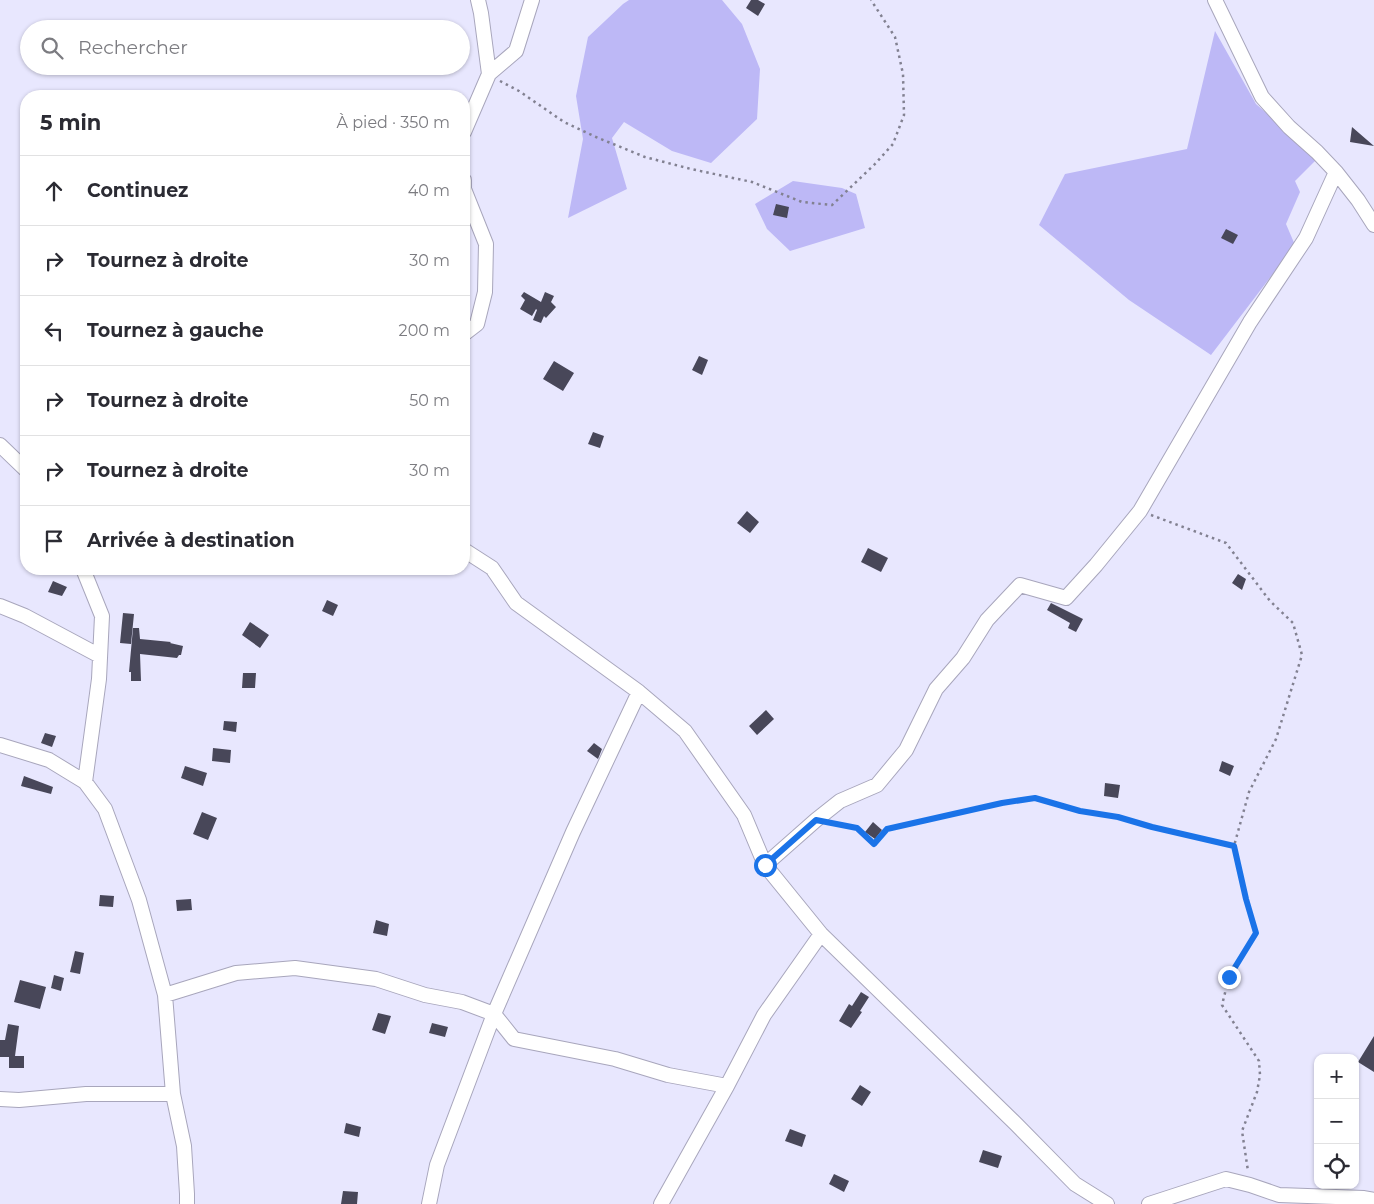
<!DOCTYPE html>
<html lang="fr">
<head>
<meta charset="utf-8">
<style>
  body { margin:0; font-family:Montserrat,sans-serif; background:#f7f7f7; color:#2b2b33 }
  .controls { position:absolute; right:15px; bottom:15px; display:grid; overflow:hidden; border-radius:10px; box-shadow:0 1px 4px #0004 }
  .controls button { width:45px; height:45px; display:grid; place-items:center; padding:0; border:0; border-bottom:1px solid #e1e1e2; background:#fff; color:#2b2b33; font:25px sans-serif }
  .stop { position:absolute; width:15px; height:15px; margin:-11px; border:4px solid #1a73e8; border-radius:50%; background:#fff }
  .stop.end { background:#1a73e8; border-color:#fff; box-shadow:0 1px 5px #0008 }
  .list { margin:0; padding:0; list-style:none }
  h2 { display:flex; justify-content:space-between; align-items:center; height:65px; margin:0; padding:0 20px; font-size:21px }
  h2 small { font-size:16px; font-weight:400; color:#7c7c81 }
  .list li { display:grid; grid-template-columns:32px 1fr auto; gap:15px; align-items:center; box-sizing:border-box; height:70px; padding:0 20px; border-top:1px solid #e1e1e2 }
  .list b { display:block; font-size:19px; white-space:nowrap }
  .list em { font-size:16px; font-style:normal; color:#7c7c81 }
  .icon { flex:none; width:28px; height:28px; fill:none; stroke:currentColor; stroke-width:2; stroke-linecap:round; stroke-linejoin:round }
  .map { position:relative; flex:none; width:1374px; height:1204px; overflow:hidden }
  .search { position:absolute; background:#fff; box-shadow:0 1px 4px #0004; left:20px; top:20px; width:450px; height:55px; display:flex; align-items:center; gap:12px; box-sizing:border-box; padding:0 18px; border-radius:28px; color:#7c7c81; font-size:19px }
  .panel { position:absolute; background:#fff; box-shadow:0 1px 4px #0004; left:20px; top:90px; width:450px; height:485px; border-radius:20px }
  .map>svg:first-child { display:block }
  .green { fill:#bdb8f6 }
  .building { fill:#484759 }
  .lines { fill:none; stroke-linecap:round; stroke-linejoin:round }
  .minor-casing { stroke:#a8a6bc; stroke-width:16 }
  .path { stroke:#828191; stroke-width:2.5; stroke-dasharray:2.5 4; stroke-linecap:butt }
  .minor { stroke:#fff; stroke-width:14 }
  .route { stroke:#1a73e8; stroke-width:6 }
</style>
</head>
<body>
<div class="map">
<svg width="1374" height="1204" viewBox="0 0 1374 1204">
  <rect width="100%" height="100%" fill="#e8e7fe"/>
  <path class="green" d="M629,0H722L742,24L760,69L757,119L711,163L672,151L624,122L612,138L627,189L568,218L583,139L576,96L588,37L623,4Z
    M1215,31L1256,104L1318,158L1295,181L1300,192L1286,224L1295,245L1211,355L1129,300L1039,225L1065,174L1187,149Z
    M793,181L842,188L856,194L865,228L790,251L767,229L755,204Z"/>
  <path class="building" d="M751,0H758L765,4L758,16L746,8Z
    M1352,127L1374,146L1350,142Z
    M776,204L789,207L787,218L773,215Z
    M1226,229L1238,235L1233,244L1221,238Z
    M524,292L541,302L545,292L554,296L551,302L556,307L546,318L544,316L541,323L533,320L537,310L536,309L532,316L520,309L525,300L521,296Z
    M699,356L708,360L702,375L692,370Z
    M554,361L574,373L563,391L543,379Z
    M593,432L604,436L600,448L588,444Z
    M747,511L759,522L750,533L737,523Z
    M868,548L888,558L881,572L861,562Z
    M1238,574L1246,579L1242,590L1232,583Z
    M53,581L67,587L62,596L48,592Z
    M327,600L338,605L333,616L322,611Z
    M1051,603L1083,619L1076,632L1068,628L1070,623L1047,610Z
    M123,613L134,614L131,644L120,643Z
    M250,622L269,635L260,648L242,635Z
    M133,628H139L140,639L171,642L170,643L183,646L181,655H179L177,658L140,654L141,681H131V672H129Z
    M243,673H256L255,688H242Z
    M766,710L774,719L757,735L749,726Z
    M224,721L237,722L236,732L223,730Z
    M45,733L56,736L52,747L41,743Z
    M594,743L602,749L598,759L587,751Z
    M213,748L231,750L230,763L212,761Z
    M1222,761L1234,766L1230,776L1219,771Z
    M185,766L207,773L203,786L181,778Z
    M24,776L53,787L51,794L21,786Z
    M1105,783L1120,785L1118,798L1104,796Z
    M202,812L217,818L208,840L193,834Z
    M873,822L882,830L875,839L865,832Z
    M100,895L114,896L113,907L99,906Z
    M191,899L192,910L177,911L176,900Z
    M376,920L389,924L387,936L373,933Z
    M75,951L84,953L80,974L70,972Z
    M54,975L64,978L61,991L51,988Z
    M20,980L46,987L40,1009L14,1002Z
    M861,992L869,997L860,1011L862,1012L851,1028L839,1021L849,1004L852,1006Z
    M378,1013L391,1016L385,1034L372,1030Z
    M432,1023L448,1027L445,1037L429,1033Z
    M8,1024L19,1026L15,1056H24V1068H9V1057H0V1040H5Z
    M1374,1036V1072L1358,1062Z
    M860,1085L871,1092L862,1106L851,1099Z
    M346,1123L361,1127L359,1137L344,1133Z
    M790,1129L806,1135L802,1147L785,1141Z
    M983,1150L1002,1156L998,1168L979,1162Z
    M834,1174L849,1181L844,1192L829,1184Z
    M343,1191L358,1192L357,1204H341Z"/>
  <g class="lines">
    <g class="minor-casing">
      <path id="minor" d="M1215,0L1262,97L1289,127L1317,152L1336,172L1358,200L1374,225
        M489,74L516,51L532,0
        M464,132L489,74L481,13L478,0
        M464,180V189L486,244L485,292L477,324L464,334
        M0,445L26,470
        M464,550L492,568L516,603L639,692L685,731L744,815L765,865L821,934L1016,1124L1075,1184L1107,1204
        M83,569L102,616L99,679L85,782
        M0,606L25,616L100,656
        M0,745L49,760L85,782L105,809L139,900L165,995L173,1094L184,1146L187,1194V1204
        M765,865L816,820L840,801L877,785L906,750L936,689L963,658L987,620L1020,585L1066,598L1096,565L1140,511L1250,322L1306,238L1336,172
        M165,995L236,973L295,968L376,979L425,995L462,1002L494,1014L514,1039L615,1059L668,1075L727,1086
        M0,1099L19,1100L86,1094H173
        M429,1204L437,1165L494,1014L573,832L639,692
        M661,1204L727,1086L764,1015L821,934
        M1149,1204L1226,1179L1250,1185L1279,1195L1364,1198L1374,1200"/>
    </g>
    <path class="path" d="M500,81L519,91L564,122L596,137L645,157L691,169L752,182L802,202L832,205L874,165L893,144L904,115L903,74L895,37L871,0
      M1151,515L1226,543L1270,601L1293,623L1302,655L1276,739L1249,792L1234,846L1246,899L1256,933L1229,977L1222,1005L1259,1061L1260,1075L1257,1092L1242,1131L1248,1171
      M832,824L857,828L874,844L887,829L1002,803L1035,798L1080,811L1118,817L1152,827L1234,846"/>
    <use href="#minor" class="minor"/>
  </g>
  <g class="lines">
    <path class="route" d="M765,865L816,820L857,828L874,844L887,829L1002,803L1035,798L1080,811L1118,817L1152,827L1234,846L1246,899L1256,933L1229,977"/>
  </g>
</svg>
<div class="controls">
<button>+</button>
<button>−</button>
<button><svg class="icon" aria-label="locate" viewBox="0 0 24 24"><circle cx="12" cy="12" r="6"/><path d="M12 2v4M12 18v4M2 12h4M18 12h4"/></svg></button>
</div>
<div class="stop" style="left:765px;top:865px"></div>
<div class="stop end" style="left:1229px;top:977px"></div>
<div class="search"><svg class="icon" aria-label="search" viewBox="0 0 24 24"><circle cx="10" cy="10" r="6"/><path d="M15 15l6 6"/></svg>Rechercher</div>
<section class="panel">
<h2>5 min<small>À pied · 350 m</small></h2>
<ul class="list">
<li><svg class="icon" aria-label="ahead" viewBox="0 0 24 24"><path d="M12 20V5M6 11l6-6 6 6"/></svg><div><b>Continuez</b></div><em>40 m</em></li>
<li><svg class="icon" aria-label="right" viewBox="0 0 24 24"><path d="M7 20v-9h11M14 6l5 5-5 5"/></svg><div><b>Tournez à droite</b></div><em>30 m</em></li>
<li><svg class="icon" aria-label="left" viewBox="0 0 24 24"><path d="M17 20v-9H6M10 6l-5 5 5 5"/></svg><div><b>Tournez à gauche</b></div><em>200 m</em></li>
<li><svg class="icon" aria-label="right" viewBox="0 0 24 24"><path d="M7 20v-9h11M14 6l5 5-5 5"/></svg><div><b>Tournez à droite</b></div><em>50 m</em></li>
<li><svg class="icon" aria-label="right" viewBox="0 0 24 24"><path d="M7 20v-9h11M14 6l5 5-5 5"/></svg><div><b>Tournez à droite</b></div><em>30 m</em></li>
<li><svg class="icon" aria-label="arrive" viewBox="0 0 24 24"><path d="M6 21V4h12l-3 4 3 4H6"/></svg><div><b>Arrivée à destination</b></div></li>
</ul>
</section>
</div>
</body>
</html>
